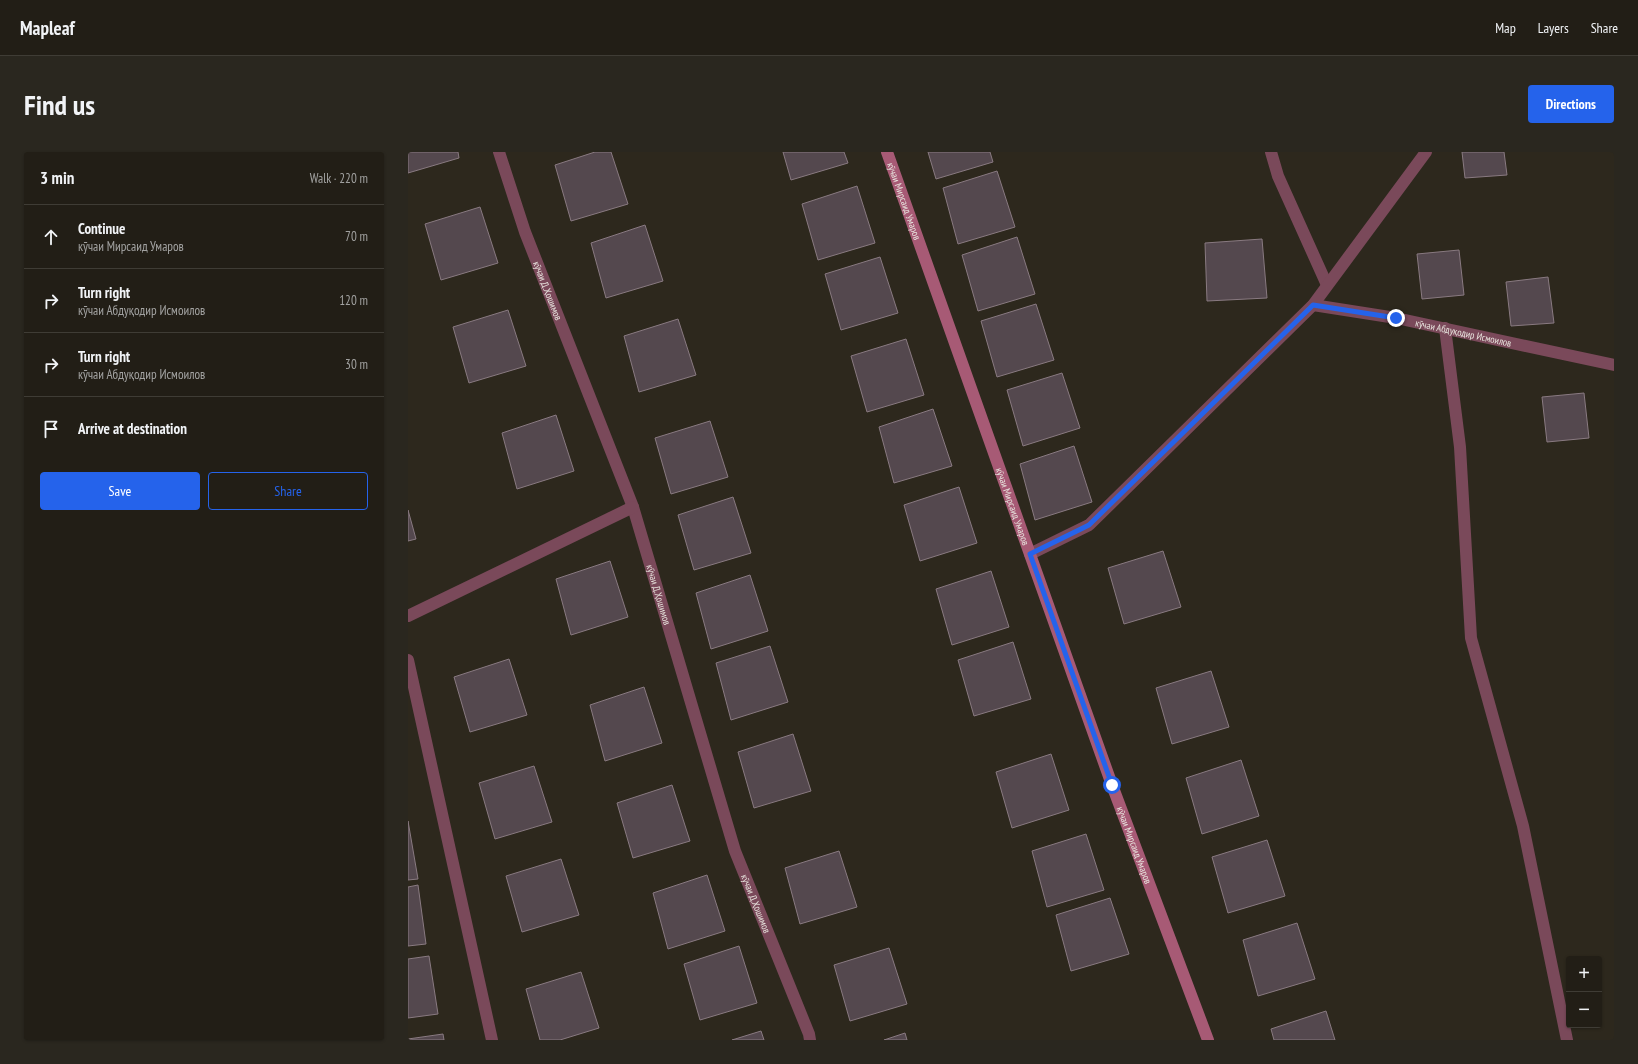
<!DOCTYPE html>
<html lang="en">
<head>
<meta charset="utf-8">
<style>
  body { margin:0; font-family:"PT Sans Narrow",sans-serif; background:#2a271f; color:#f1f3f6 }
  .controls { position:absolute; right:12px; bottom:12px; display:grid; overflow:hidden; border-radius:4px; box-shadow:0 1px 3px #0004 }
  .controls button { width:36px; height:36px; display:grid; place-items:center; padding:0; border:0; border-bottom:1px solid #3f3c35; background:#221e16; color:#f1f3f6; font:20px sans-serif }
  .stop { position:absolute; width:12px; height:12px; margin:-9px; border:3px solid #2563eb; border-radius:50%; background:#fff }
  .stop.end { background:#2563eb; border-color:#fff; box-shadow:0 1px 4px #0008 }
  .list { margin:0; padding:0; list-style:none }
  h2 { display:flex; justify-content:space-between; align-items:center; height:52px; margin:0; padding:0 16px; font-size:17px }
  h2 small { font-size:13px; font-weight:400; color:#a2a2a1 }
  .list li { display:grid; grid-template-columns:26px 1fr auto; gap:12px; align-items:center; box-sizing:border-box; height:64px; padding:0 16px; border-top:1px solid #3f3c35 }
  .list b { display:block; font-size:15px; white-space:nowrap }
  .list p { margin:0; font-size:13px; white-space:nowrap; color:#a2a2a1 }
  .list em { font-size:13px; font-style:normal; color:#a2a2a1 }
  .actions { display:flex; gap:8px; padding:12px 16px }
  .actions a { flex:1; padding:9px 0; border:1px solid #2563eb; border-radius:4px; text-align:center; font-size:14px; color:#2563eb }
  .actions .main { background:#2563eb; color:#fff }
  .icon { flex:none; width:22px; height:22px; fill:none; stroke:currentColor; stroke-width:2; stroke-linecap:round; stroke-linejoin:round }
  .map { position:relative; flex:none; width:1206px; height:888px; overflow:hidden; border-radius:4px }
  header { display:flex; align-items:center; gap:24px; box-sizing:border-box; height:56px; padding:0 20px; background:#221e16; border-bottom:1px solid #3f3c35 }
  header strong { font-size:19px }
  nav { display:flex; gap:22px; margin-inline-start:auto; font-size:14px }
  .intro { display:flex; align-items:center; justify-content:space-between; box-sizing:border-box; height:96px; padding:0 24px }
  h1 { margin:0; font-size:28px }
  .button { padding:10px 18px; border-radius:4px; background:#2563eb; color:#fff; font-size:14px; font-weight:700 }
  main { display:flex; gap:24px; padding:0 24px }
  aside { flex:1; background:#221e16; border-radius:4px; box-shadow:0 1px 3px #0004 }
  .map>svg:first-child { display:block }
  .building { fill:#54484e; stroke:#897a81 }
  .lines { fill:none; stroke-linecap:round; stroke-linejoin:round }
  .street { stroke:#7a495a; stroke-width:12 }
  .secondary { stroke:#a75a75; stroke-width:12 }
  .route { stroke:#2563eb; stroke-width:5 }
  .labels { text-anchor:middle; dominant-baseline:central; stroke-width:3; stroke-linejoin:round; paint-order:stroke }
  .street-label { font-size:10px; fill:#e8e4de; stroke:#13110c }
</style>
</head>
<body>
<header>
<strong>Mapleaf</strong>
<nav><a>Map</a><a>Layers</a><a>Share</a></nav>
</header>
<div class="intro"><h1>Find us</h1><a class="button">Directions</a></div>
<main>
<aside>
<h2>3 min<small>Walk · 220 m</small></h2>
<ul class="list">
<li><svg class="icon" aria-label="ahead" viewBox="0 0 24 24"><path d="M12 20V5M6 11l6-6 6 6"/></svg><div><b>Continue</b><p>кӯчаи Мирсаид Умаров</p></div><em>70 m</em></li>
<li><svg class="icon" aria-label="right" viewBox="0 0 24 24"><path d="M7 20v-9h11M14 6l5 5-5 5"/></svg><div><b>Turn right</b><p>кӯчаи Абдуқодир Исмоилов</p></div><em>120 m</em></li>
<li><svg class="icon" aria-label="right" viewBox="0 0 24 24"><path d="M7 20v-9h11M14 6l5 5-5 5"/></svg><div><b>Turn right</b><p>кӯчаи Абдуқодир Исмоилов</p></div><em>30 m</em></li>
<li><svg class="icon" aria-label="arrive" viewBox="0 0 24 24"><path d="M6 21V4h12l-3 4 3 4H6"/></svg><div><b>Arrive at destination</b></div></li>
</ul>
<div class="actions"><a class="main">Save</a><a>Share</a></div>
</aside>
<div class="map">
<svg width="1206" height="888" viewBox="0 0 1206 888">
  <rect width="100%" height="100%" fill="#2d281d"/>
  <path class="building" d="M0,0H50L51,6L0,21Z
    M187,0H203L220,52L163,69L147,13Z
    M375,0H436L440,11L383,28Z
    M520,0H582L585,10L528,27Z
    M1054,0H1096L1099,23L1057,26Z
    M589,19L607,75L550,92L535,36Z
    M449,34L467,91L410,108L394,52Z
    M72,55L90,111L33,128L17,72Z
    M237,73L255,129L198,146L183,91Z
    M609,85L627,142L570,159L554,103Z
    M854,87L859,146L799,149L797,91Z
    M1051,98L1056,143L1014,147L1009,102Z
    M472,105L490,161L433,178L417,122Z
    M1140,125L1146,171L1103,174L1098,130Z
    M628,152L646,208L589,225L573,169Z
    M100,158L118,214L61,231L45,175Z
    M270,167L288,223L231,240L216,184Z
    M498,187L516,243L459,260L443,204Z
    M654,221L672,276L615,294L599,238Z
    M1176,241L1181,286L1139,290L1134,245Z
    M525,257L544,314L486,331L471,275Z
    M148,263L166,319L109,337L94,281Z
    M302,269L320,325L263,342L247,286Z
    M666,294L684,350L627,368L612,312Z
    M551,335L569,391L512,409L496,353Z
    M325,345L343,401L286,418L270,363Z
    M0,358L8,387L0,389Z
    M755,399L773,455L716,472L700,416Z
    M202,409L220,465L163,483L148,427Z
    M583,419L601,475L544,493L528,437Z
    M342,423L360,479L303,497L288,441Z
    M605,490L623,547L566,564L550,508Z
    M362,494L380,550L323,568L308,511Z
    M101,507L119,563L62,580L46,525Z
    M803,519L821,575L764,592L748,536Z
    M236,535L254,591L197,609L182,553Z
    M385,582L403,639L346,656L330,600Z
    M643,602L661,658L604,676L588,620Z
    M833,608L851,664L794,682L778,626Z
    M126,614L144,670L87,687L71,631Z
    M264,633L282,689L225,706L209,651Z
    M0,669L10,727L0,728Z
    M678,682L696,738L639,755L624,699Z
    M859,688L877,744L820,761L804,705Z
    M431,699L449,755L392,772L377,716Z
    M153,707L171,763L114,780L98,724Z
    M299,723L317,779L260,797L245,741Z
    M10,733L18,792L0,794V735Z
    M702,746L721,802L663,819L648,763Z
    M889,771L907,827L850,844L835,788Z
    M331,794L349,851L292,868L276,812Z
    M481,796L499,852L442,869L426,813Z
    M21,804L30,862L0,866V807Z
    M173,820L191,876L152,888H132L118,837Z
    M918,859L927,888H866L863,877Z
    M353,879L356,888H324Z
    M497,881L499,888H476Z
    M35,882L36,888H0V887Z"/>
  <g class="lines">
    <g class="street">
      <path id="s1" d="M91,0L117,80L225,355L327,699L401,882L402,888"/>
      <path d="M863,0L870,24L919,133"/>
      <path id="s2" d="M905,153L988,166L1206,213"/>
      <path d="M1037,176L1052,295L1063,486L1115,674L1159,888"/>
      <path d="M622,402L681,373L905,153L1018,0"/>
      <path d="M0,464L225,355"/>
      <path d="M0,508L84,888"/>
    </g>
    <path class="secondary" id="s3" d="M479,0L704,633L800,888"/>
  </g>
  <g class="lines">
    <path class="route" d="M704,633L622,402L681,373L905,153L988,166"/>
  </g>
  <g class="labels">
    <g class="street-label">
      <text stroke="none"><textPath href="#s3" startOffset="52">кӯчаи Мирсаид Умаров</textPath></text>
      <text stroke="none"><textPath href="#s1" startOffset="147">кӯчаи Д.Ҳошимов</textPath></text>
      <text stroke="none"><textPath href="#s2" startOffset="153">кӯчаи Абдуқодир Исмоилов</textPath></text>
      <text stroke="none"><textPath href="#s3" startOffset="376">кӯчаи Мирсаид Умаров</textPath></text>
      <text stroke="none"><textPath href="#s1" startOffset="471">кӯчаи Д.Ҳошимов</textPath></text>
      <text stroke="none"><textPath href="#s3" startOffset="736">кӯчаи Мирсаид Умаров</textPath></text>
      <text stroke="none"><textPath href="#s1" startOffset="795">кӯчаи Д.Ҳошимов</textPath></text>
    </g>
  </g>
</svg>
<div class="controls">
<button>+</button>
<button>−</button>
</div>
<div class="stop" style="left:704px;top:633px"></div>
<div class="stop end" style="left:988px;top:166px"></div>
</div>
</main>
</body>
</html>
